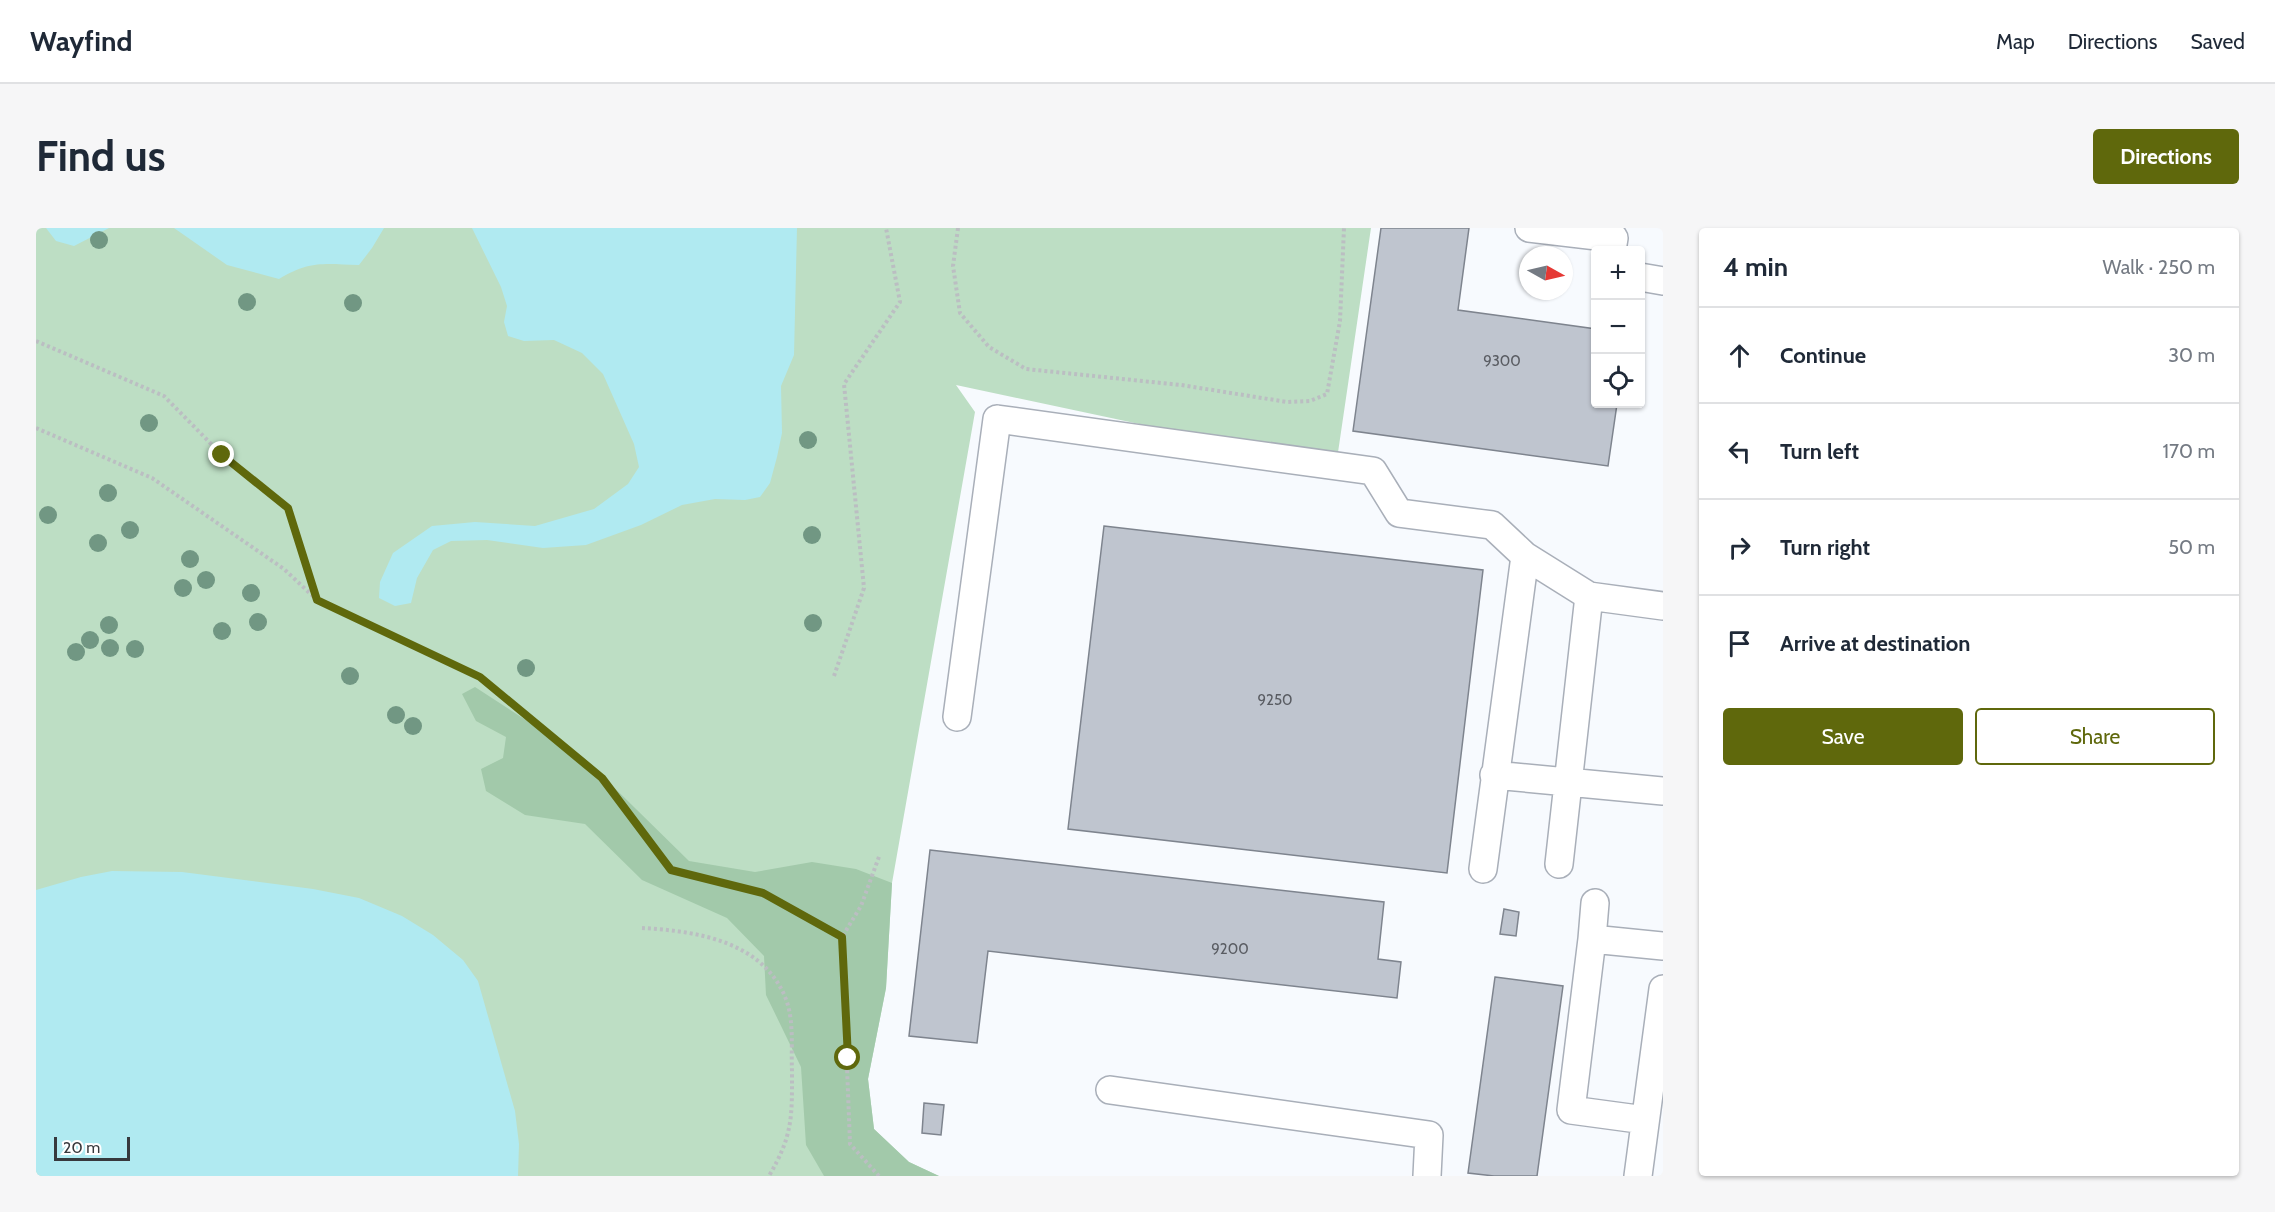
<!DOCTYPE html>
<html lang="en">
<head>
<meta charset="utf-8">
<style>
  body { margin:0; font-family:Cabin,sans-serif; background:#f6f6f7; color:#1f2937 }
  .controls { position:absolute; right:18px; top:18px; display:grid; overflow:hidden; border-radius:6px; box-shadow:0 2px 4px #0004 }
  .controls button { width:54px; height:54px; display:grid; place-items:center; padding:0; border:0; border-bottom:2px solid #e0e1e3; background:#fff; color:#1f2937; font:30px sans-serif }
  .compass { position:absolute; left:1483px; top:18px; width:54px; height:54px; border-radius:50%; background:#fff; box-shadow:0 2px 4px #0004; rotate:98deg }
  .scale { position:absolute; left:18px; bottom:15px; width:76px; box-sizing:border-box; padding-left:6px; border:3px solid #37393d; border-top:0; font-size:16px; line-height:21px; white-space:nowrap; color:#37393d; -webkit-text-stroke:4px #fff; paint-order:stroke }
  .stop { position:absolute; width:18px; height:18px; margin:-14px; border:4px solid #5f680c; border-radius:50%; background:#fff }
  .stop.end { background:#5f680c; border-color:#fff; box-shadow:0 2px 6px #0008 }
  .list { margin:0; padding:0; list-style:none }
  h2 { display:flex; justify-content:space-between; align-items:center; height:78px; margin:0; padding:0 24px; font-size:26px }
  h2 small { font-size:20px; font-weight:400; color:#747a83 }
  .list li { display:grid; grid-template-columns:39px 1fr auto; gap:18px; align-items:center; box-sizing:border-box; height:96px; padding:0 24px; border-top:2px solid #e0e1e3 }
  .list b { display:block; font-size:22px; white-space:nowrap }
  .list em { font-size:20px; font-style:normal; color:#747a83 }
  .actions { display:flex; gap:12px; padding:18px 24px }
  .actions a { flex:1; padding:14px 0; border:2px solid #5f680c; border-radius:6px; text-align:center; font-size:21px; color:#5f680c }
  .actions .main { background:#5f680c; color:#fff }
  .icon { flex:none; width:33px; height:33px; fill:none; stroke:currentColor; stroke-width:2; stroke-linecap:round; stroke-linejoin:round }
  .map { position:relative; flex:none; width:1627px; height:948px; overflow:hidden; border-radius:6px }
  header { display:flex; align-items:center; gap:36px; box-sizing:border-box; height:84px; padding:0 30px; background:#fff; border-bottom:2px solid #e0e1e3 }
  header strong { font-size:28px }
  nav { display:flex; gap:33px; margin-inline-start:auto; font-size:21px }
  .intro { display:flex; align-items:center; justify-content:space-between; box-sizing:border-box; height:144px; padding:0 36px }
  h1 { margin:0; font-size:42px }
  .button { padding:15px 27px; border-radius:6px; background:#5f680c; color:#fff; font-size:21px; font-weight:700 }
  main { display:flex; gap:36px; padding:0 36px }
  aside { flex:1; background:#fff; border-radius:6px; box-shadow:0 2px 4px #0004 }
  .map>svg:first-child { display:block }
  .green { fill:#bddec4 }
  .forest { fill:#a2c9aa }
  .water { fill:#b0eaf1 }
  .building { fill:#bfc5cf; stroke:#7e848e; stroke-width:1.5 }
  .lines { fill:none; stroke-linecap:round; stroke-linejoin:round }
  .minor-casing { stroke:#a9afb9; stroke-width:30 }
  .path { stroke:#bbbec2; stroke-width:4; stroke-dasharray:3 3; stroke-linecap:butt }
  .minor { stroke:#fff; stroke-width:27 }
  .tree { fill:#719783 }
  .route { stroke:#5f680c; stroke-width:8 }
  .labels { text-anchor:middle; dominant-baseline:central; stroke-width:4.5; stroke-linejoin:round; paint-order:stroke }
  .number-label { font-size:15px; fill:#595c62 }
</style>
</head>
<body>
<header>
<strong>Wayfind</strong>
<nav><a>Map</a><a>Directions</a><a>Saved</a></nav>
</header>
<div class="intro"><h1>Find us</h1><a class="button">Directions</a></div>
<main>
<div class="map">
<svg width="1627" height="948" viewBox="0 0 1627 948">
  <rect width="100%" height="100%" fill="#f7fafe"/>
  <path class="green" d="M0,0H1335L1300,238L920,157L939,184L856,655L850,760L832,851L838,901L873,934L903,948H0Z"/>
  <path class="forest" d="M439,459L547,529L653,633L719,644L776,634L820,641L856,655L850,760L832,851L838,901L873,934L903,948H788L770,917L765,839L730,767L728,728L691,690L606,652L549,596L489,587L450,563L445,541L467,530L470,509L440,493L426,466Z"/>
  <path class="water" d="M10,0H73L38,18L20,13Z
    M138,0H348L336,20L323,37C289,36 274,32 243,51L191,37Z
    M436,0H761L758,127L745,158L746,205L741,229L734,255L724,269L709,272L679,271L646,277L605,297L550,317L507,320L451,312L415,313L397,322L381,350L375,375L359,378L343,370L344,354L357,325L396,298L439,294L499,298L558,281L592,256L603,239L598,216L567,146L546,125L518,112L488,113L472,108L468,94L471,78L465,59Z
    M76,643L146,644L277,661L323,670L366,688L397,707L427,732L442,753L479,883L483,916L482,948H0V662L45,649Z"/>
  <path class="building" d="M1345,0H1433L1422,82L1560,101V176H1581L1572,238L1317,203Z
    M1068,298L1447,342L1411,645L1032,601Z
    M894,622L1348,674L1342,731L1365,734L1361,770L952,723L941,815L873,808Z
    M1468,681L1483,684L1480,708L1464,706Z
    M1459,749L1527,758L1501,948H1458L1432,945Z
    M888,875L908,877L905,907L886,905Z"/>
  <g class="lines">
    <g class="minor-casing">
      <path id="minor" d="M1493,0L1578,10L1576,22
        M1604,49L1627,53
        M921,489L961,191L1337,243L1363,285L1456,297L1489,328L1553,368L1627,378
        M1458,547L1627,563
        M1523,636L1553,368
        M1447,641L1489,328
        M1556,711L1559,675
        M1074,862L1393,907L1391,948
        M1609,892L1535,882L1556,711L1627,718
        M1602,948L1627,761"/>
    </g>
    <path class="path" d="M922,0L917,38L924,85L953,119L990,141L1145,157L1251,174L1274,173L1291,166L1304,93L1308,0
      M0,113L128,168L186,227L252,280L280,370
      M0,200L116,250L248,341L281,372L444,449L566,550L635,642L727,665L806,709
      M798,448L828,360L808,156L864,74L850,0
      M606,700C662,703 730,714 751,774C758,796 755,821 756,843C756,889 757,907 733,948
      M843,948L814,916L806,709L825,678L844,626"/>
    <use href="#minor" class="minor"/>
  </g>
  <g class="tree">
    <circle cx="63" cy="12" r="9"/>
    <circle cx="211" cy="74" r="9"/>
    <circle cx="317" cy="75" r="9"/>
    <circle cx="113" cy="195" r="9"/>
    <circle cx="772" cy="212" r="9"/>
    <circle cx="72" cy="265" r="9"/>
    <circle cx="12" cy="287" r="9"/>
    <circle cx="94" cy="302" r="9"/>
    <circle cx="776" cy="307" r="9"/>
    <circle cx="62" cy="315" r="9"/>
    <circle cx="154" cy="331" r="9"/>
    <circle cx="170" cy="352" r="9"/>
    <circle cx="147" cy="360" r="9"/>
    <circle cx="215" cy="365" r="9"/>
    <circle cx="222" cy="394" r="9"/>
    <circle cx="777" cy="395" r="9"/>
    <circle cx="73" cy="397" r="9"/>
    <circle cx="186" cy="403" r="9"/>
    <circle cx="54" cy="412" r="9"/>
    <circle cx="74" cy="420" r="9"/>
    <circle cx="99" cy="421" r="9"/>
    <circle cx="40" cy="424" r="9"/>
    <circle cx="490" cy="440" r="9"/>
    <circle cx="314" cy="448" r="9"/>
    <circle cx="360" cy="487" r="9"/>
    <circle cx="377" cy="498" r="9"/>
  </g>
  <g class="lines">
    <path class="route" d="M186,227L252,280L281,372L444,449L566,550L635,642L727,665L806,709L812,830"/>
  </g>
  <g class="labels">
    <g class="number-label">
      <text x="1466" y="133">9300</text>
      <text x="1239" y="472">9250</text>
      <text x="1194" y="721">9200</text>
    </g>
  </g>
</svg>
<div class="controls">
<button>+</button>
<button>−</button>
<button><svg class="icon" aria-label="locate" viewBox="0 0 24 24"><circle cx="12" cy="12" r="6"/><path d="M12 2v4M12 18v4M2 12h4M18 12h4"/></svg></button>
</div>
<svg class="compass" viewBox="-18 -18 36 36"><path d="M0-13l5 13h-10z" fill="#e53935"/><path d="M0 13l5-13h-10z" fill="#747a83"/></svg>
<div class="scale">20 m</div>
<div class="stop" style="left:812px;top:830px"></div>
<div class="stop end" style="left:186px;top:227px"></div>
</div>
<aside>
<h2>4 min<small>Walk · 250 m</small></h2>
<ul class="list">
<li><svg class="icon" aria-label="ahead" viewBox="0 0 24 24"><path d="M12 20V5M6 11l6-6 6 6"/></svg><div><b>Continue</b></div><em>30 m</em></li>
<li><svg class="icon" aria-label="left" viewBox="0 0 24 24"><path d="M17 20v-9H6M10 6l-5 5 5 5"/></svg><div><b>Turn left</b></div><em>170 m</em></li>
<li><svg class="icon" aria-label="right" viewBox="0 0 24 24"><path d="M7 20v-9h11M14 6l5 5-5 5"/></svg><div><b>Turn right</b></div><em>50 m</em></li>
<li><svg class="icon" aria-label="arrive" viewBox="0 0 24 24"><path d="M6 21V4h12l-3 4 3 4H6"/></svg><div><b>Arrive at destination</b></div></li>
</ul>
<div class="actions"><a class="main">Save</a><a>Share</a></div>
</aside>
</main>
</body>
</html>
